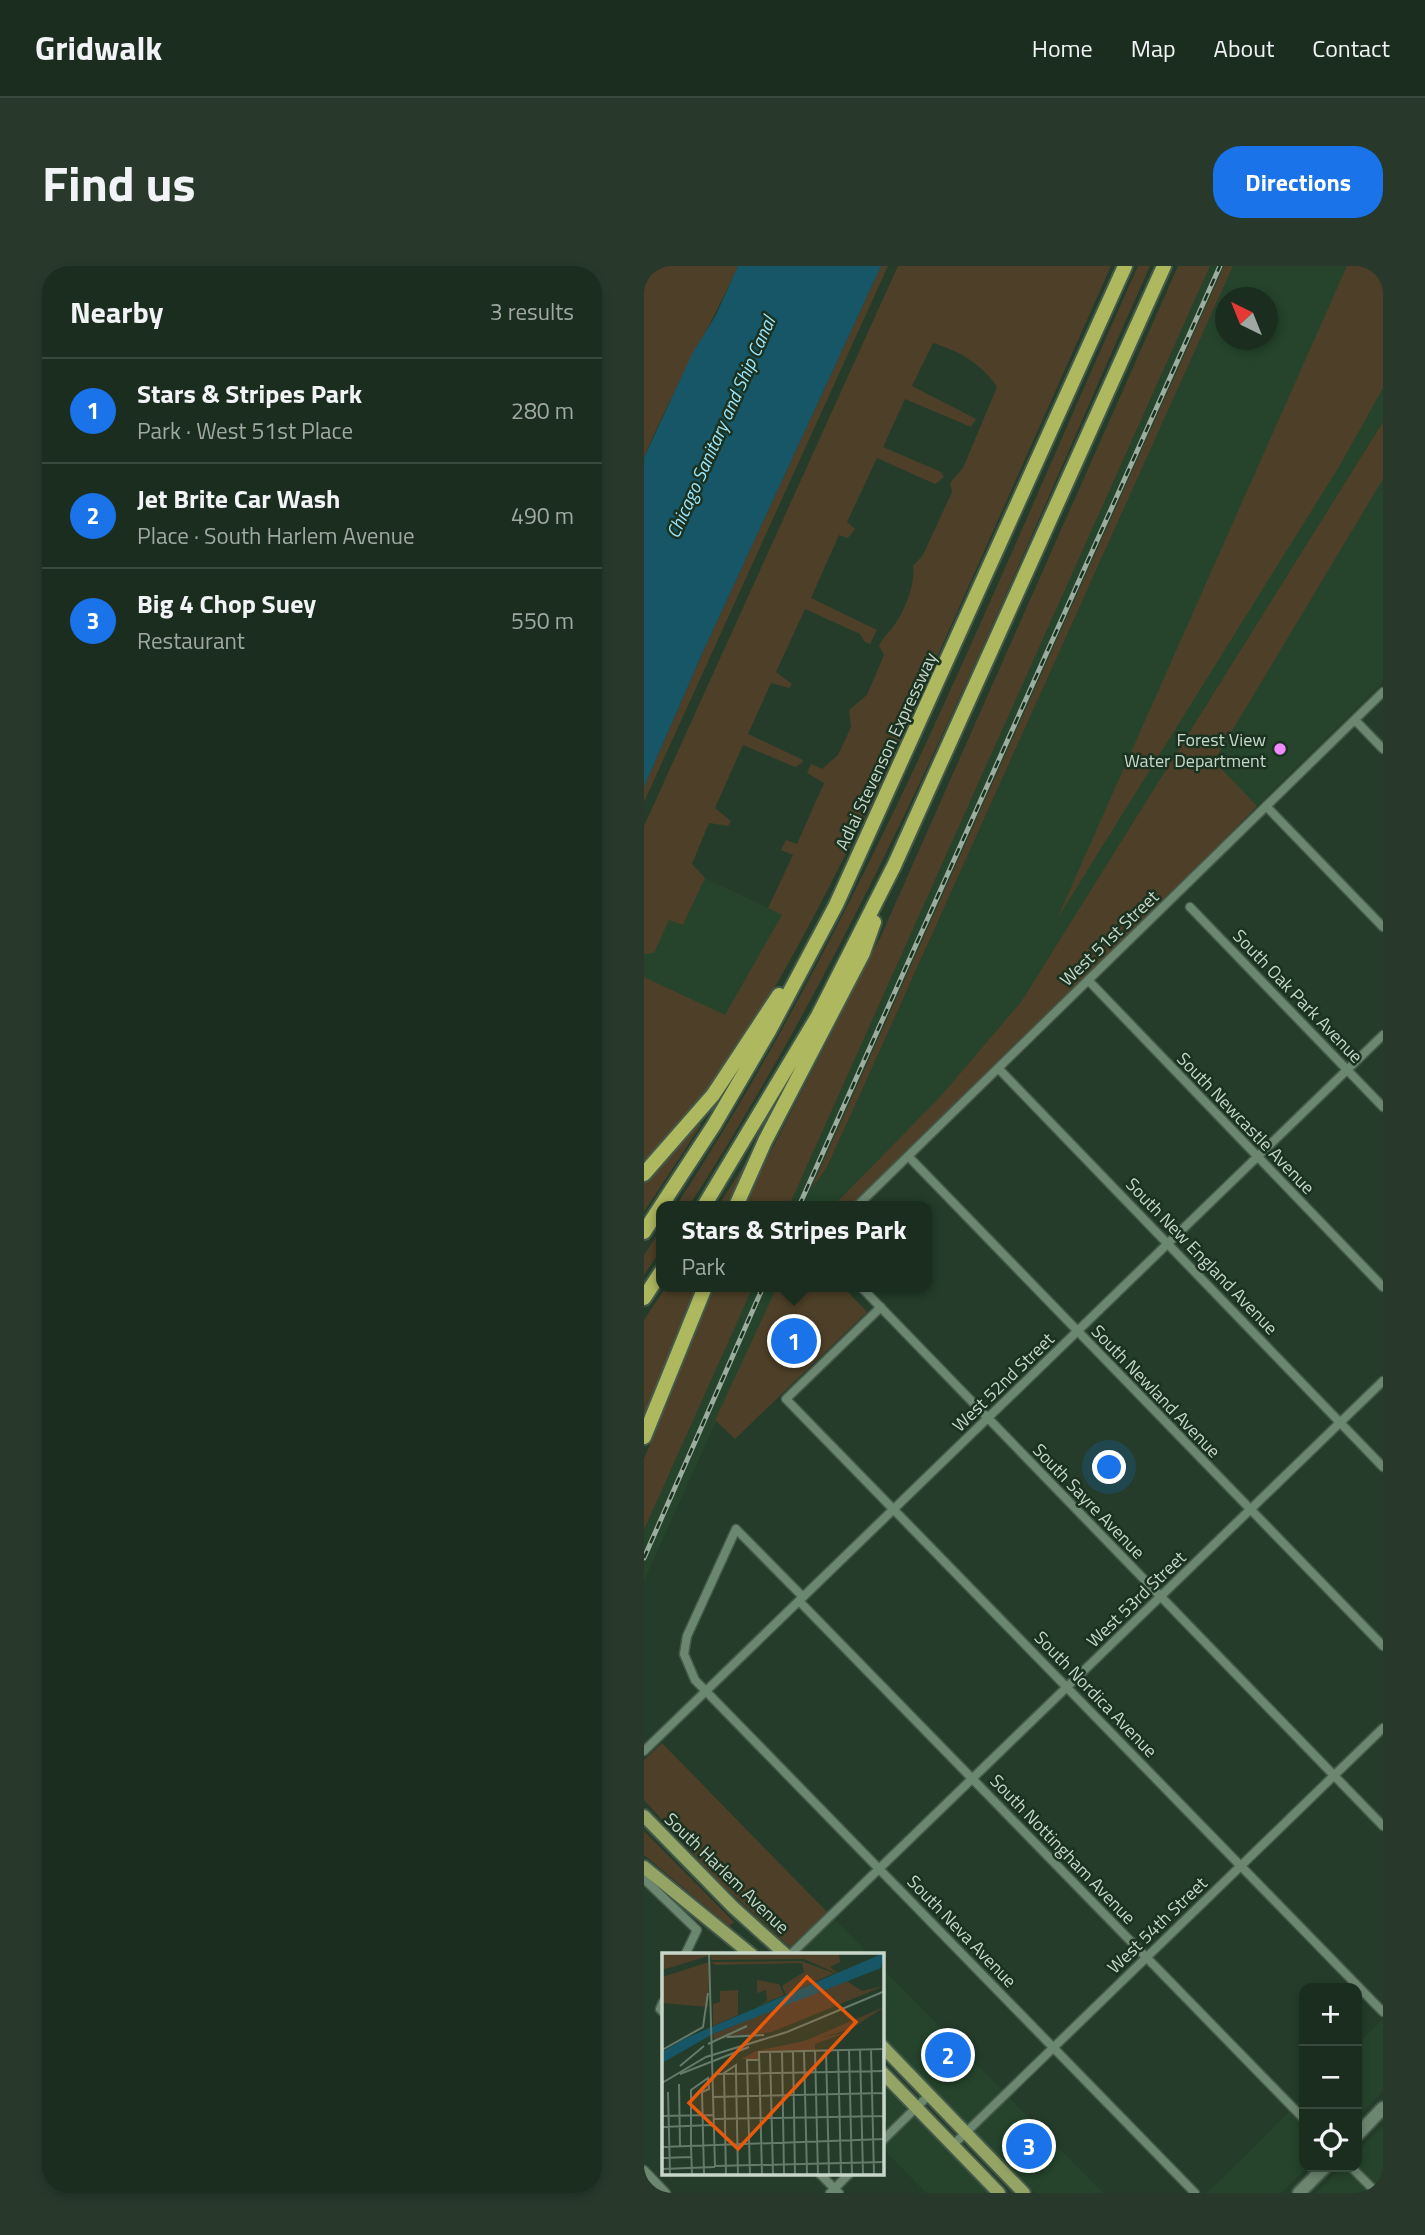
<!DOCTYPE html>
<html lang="en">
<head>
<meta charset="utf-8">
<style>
  body { margin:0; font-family:"Titillium Web",sans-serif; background:#28392c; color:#f1f3f6 }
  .controls { position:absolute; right:21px; bottom:21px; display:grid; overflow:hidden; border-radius:14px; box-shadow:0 4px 10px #0003 }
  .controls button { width:63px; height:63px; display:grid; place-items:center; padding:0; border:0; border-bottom:2px solid #39493d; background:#1b2d1f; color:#f1f3f6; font:35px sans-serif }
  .compass { position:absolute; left:571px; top:21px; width:63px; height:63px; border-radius:50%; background:#1b2d1f; box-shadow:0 4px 10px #0003; rotate:317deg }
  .you { position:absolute; left:466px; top:1202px; width:24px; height:24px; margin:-18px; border:5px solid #fff; border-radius:50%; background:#1a73e8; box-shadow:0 0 0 10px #1a73e833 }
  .badge { display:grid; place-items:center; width:46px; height:46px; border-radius:50%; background:#1a73e8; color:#fff; font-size:23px; font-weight:700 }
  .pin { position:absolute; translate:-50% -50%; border:4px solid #fff; box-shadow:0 2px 7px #0006 }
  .popup { position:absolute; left:12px; top:935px; width:276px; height:91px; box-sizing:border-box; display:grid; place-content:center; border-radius:14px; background:#1b2d1f; filter:drop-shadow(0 2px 5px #0005); font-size:23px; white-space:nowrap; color:#a0a8a4 }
  .popup b { font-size:26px; color:#f1f3f6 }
  .popup::after { content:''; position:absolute; left:50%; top:100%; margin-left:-14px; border:14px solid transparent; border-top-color:#1b2d1f }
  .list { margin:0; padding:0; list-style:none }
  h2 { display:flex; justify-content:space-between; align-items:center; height:91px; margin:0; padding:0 28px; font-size:30px }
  h2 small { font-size:23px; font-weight:400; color:#a0a8a4 }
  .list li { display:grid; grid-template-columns:46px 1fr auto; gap:21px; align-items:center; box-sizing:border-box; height:105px; padding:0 28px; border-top:2px solid #39493d }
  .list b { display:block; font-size:26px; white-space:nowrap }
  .list p { margin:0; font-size:23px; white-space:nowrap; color:#a0a8a4 }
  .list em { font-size:23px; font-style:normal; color:#a0a8a4 }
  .icon { flex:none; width:38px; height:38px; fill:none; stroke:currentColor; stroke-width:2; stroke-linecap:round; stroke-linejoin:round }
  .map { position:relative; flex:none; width:739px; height:1927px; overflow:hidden; border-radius:28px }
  header { display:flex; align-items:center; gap:42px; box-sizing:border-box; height:98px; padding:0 35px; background:#1b2d1f; border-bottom:2px solid #39493d }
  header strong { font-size:33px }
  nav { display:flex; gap:38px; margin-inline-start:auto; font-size:24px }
  .intro { display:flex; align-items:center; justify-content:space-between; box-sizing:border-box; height:168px; padding:0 42px }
  h1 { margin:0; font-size:49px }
  .button { padding:18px 32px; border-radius:28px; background:#1a73e8; color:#fff; font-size:24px; font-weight:700 }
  main { display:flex; gap:42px; padding:0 42px }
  aside { flex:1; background:#1b2d1f; border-radius:28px; box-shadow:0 4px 10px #0003 }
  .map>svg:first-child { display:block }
  .built { fill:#25442b; fill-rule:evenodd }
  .green { fill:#4e4028 }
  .water { fill:#165666 }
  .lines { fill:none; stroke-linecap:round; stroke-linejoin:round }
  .minor-casing { stroke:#445949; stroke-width:11 }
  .secondary-casing { stroke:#445949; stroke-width:16 }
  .primary-casing { stroke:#445949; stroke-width:16 }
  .motorway-casing { stroke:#445949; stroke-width:18 }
  .minor { stroke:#6c8770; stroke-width:8 }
  .secondary { stroke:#6c8770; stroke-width:12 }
  .primary { stroke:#94a465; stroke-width:12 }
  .motorway { stroke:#aeb85e; stroke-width:14 }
  .rail-casing { stroke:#9cad9f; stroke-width:5 }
  .rail { stroke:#1a321f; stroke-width:2.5; stroke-dasharray:8; stroke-linecap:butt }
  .poi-dot { fill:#ed8cfa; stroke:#1a321f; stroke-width:2.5 }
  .labels { text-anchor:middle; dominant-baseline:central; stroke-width:5; stroke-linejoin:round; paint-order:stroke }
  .poi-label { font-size:18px; fill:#c9d7cb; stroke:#1a321f; text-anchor:end }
  .street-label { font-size:18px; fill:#c9d7cb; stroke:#1a321f }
  .water-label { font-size:19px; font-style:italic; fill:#9ce5fb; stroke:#1a321f }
  .inset-road { fill:none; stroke:#667a6a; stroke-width:2 }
  .view { fill:#e8590c; fill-opacity:0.15; stroke:#e8590c; stroke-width:3.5 }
  .inset-edge { fill:none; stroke:#c9d7cb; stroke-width:3.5 }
</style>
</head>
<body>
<header>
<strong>Gridwalk</strong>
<nav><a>Home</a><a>Map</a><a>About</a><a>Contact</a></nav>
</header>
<div class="intro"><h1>Find us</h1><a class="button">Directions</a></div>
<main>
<aside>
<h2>Nearby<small>3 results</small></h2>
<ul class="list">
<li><span class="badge">1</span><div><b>Stars &amp; Stripes Park</b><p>Park · West 51st Place</p></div><em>280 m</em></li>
<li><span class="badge">2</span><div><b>Jet Brite Car Wash</b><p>Place · South Harlem Avenue</p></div><em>490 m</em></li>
<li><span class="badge">3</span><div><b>Big 4 Chop Suey</b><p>Restaurant</p></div><em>550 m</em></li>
</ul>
</aside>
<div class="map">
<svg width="739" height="1927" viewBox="0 0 739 1927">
  <rect width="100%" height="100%" fill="#243c29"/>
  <path class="built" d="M566,0H580L168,921L182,903L204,855L589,0H739V156L377,736L295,832L189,940H145ZM582,32H624V74H582Z
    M739,213V416L613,540L569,495Z
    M61,612L139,649L81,750L0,711V688L10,686L25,653L39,659Z
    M109,1021H133L0,1315V1264Z
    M183,1646L226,1689H154L146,1681Z
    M238,1702L459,1927H391L238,1771Z
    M739,1753V1825L713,1851V1779Z
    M238,1818L344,1927H282L238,1882Z
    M660,1831V1901H663L637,1927H563Z
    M739,1860V1927H672L698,1901H713V1886Z"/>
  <path class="green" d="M0,0H94C65,65 27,125 0,192Z
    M237,0H244L0,536V521L57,390Z
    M254,0H467L229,535C164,661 102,796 0,896V711L81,749L138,649L124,642L149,589L137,584L142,574L153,578L180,517L163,507L167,498L178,503L194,489L207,461L205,444L223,429L240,389L235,380C239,370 246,367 251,358C261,344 272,316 269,300L279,289L308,226L306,217L319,202L353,121C338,98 315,85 289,77L268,120L332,153L327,161L261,133L239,181L297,206L300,211L291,218L233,192L203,256L211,263L204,272L195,269L167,332L233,364L226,378L221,376L216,368L161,343L132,406L148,418L145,422L127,417L104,468L159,494L158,497L151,501L99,479L71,542L87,555L84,560L65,557L48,598L61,612L39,659L25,654L10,687L0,688V560Z
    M494,0H506C364,318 235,646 45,940H32C223,647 351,318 494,0Z
    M534,0H566L145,940H99L237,670Z
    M580,0H589L204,855L182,903L167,923Z
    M703,0H739V122L696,199L413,653Z
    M739,156V213L570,495L613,540L525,631L207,940H189L295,832L377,736Z
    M54,857L57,859L0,946V916Z
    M103,895L85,940H74Z
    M17,963V984L0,1009V989Z
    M22,1021H53L0,1150V1054Z
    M69,1021H109L0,1264V1193Z
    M133,1021H199L223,1046L91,1173L71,1154Z
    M18,1477L183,1646L146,1681L75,1616L0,1534V1494Z
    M0,1565L90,1656L85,1660L0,1589Z"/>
  <path class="water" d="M94,0H237L57,390L0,521V192L48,88L72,49Z"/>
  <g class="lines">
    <g class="minor-casing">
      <path id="minor" d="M711,454L739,483
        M622,540L739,661
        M546,641L739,841
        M444,714L739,1021
        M354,802L739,1201
        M264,890L739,1380
        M213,940L739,426
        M217,1021L739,1560
        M237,1041L142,1133L739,1746
        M159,1331L92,1263L43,1370L40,1388L51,1414L551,1927
        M155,1335L660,1853
        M0,1485L739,769
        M0,1613L53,1664L41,1689
        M146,1689L739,1115
        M19,1736L16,1743L19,1746
        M238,1875L284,1830
        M309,1879L739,1462
        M707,1901L733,1927
        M0,1904L22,1927
        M176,1908L195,1927
        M186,1927L205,1908"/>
    </g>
    <g class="secondary-casing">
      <path id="secondary" d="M713,1869L739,1842
        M655,1927L681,1901"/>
    </g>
    <g class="primary-casing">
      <path id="primary" d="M0,1550L89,1641L142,1689
        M0,1601L108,1689
        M238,1780L380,1927
        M238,1806L355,1927"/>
    </g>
    <g class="motorway-casing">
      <path id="motorway" d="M0,908L69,829L135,729
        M60,940L174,750L250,600L520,0
        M92,940L121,875L219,687L230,656
        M0,966L70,859L125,765L192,639L481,0
        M0,1032L17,1006
        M0,1171L61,1021"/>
    </g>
    <use href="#minor" class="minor"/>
    <use href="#secondary" class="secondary"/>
    <use href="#primary" class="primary"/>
    <use href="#motorway" class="motorway"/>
    <g class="rail-casing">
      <path id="rail" d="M155,940L576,0
        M0,1292L119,1021"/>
    </g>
    <use href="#rail" class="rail"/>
  </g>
  <circle class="poi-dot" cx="636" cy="483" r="7"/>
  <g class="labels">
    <g class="poi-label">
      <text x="622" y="473">Forest View<tspan x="622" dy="21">Water Department</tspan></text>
    </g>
    <g class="street-label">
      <text transform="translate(242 485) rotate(-65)">Adlai Stevenson Expressway</text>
      <text transform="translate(465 672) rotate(-44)">West 51st Street</text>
      <text transform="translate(654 730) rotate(46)">South Oak Park Avenue</text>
      <text transform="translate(602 857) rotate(46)">South Newcastle Avenue</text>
      <text transform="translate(558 990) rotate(46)">South New England Avenue</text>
      <text transform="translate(359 1116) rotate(-44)">West 52nd Street</text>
      <text transform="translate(512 1125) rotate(46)">South Newland Avenue</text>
      <text transform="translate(445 1235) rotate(46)">South Sayre Avenue</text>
      <text transform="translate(492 1333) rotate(-44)">West 53rd Street</text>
      <text transform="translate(452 1428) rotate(46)">South Nordica Avenue</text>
      <text transform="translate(419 1583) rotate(46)">South Nottingham Avenue</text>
      <text transform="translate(83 1607) rotate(44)">South Harlem Avenue</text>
      <text transform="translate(513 1659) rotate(-44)">West 54th Street</text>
      <text transform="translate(318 1665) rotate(46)">South Neva Avenue</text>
    </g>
    <g class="water-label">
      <text transform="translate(76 161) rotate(-66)">Chicago Sanitary and Ship Canal</text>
    </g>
  </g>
  <g transform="translate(18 1687)">
    <rect width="222" height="222" fill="#243c29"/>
    <path d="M0,0H47V3L0,17ZM186,0L177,1L178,9L168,14L176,20H174L142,6L50,7L48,2ZM139,8L172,20L124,42L120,33L142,19L140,10L53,12L49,9ZM47,9L46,54L0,50V24ZM95,27L117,31L122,42L94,54L105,48L104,37L95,40ZM183,27L200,38L222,33L110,79L52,87L51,81ZM76,37V62L51,73V51L58,49V38ZM222,54L189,76L133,92ZM186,79L153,91V97L96,98V106H79L94,98Z" fill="#4e4028"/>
    <path d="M222,0L219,15L51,81L0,110V99L24,85Z" fill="#165666"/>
    <path class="inset-road" d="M47,0L53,213M65,84L102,82M46,91L85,73M198,96L201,222M209,96L212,222M221,96L223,168M0,97L41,74L46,40M153,97L156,222M164,97L167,222M176,97L179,222M187,97L190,222M108,98L111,222M120,98L122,222M131,98L133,222M142,99L145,222M18,113L42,93M18,121L87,94M54,121L223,118M74,121L76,222M0,130L44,104L125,79L223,38M17,131L18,193M6,139L8,222M51,144L223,140M0,163L52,162M52,166L223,163M0,174L51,172M29,192V137L46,125L47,136L40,139L42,222M29,193L30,222M0,194L223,186M0,205L30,204M53,213L223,209M0,216L53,214M64,222L62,120L74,112V121M88,222L85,107H97M100,222L97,99L223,96"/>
    <path class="view" d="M145,24L194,69L76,196L27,150Z"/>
    <rect width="222" height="222" class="inset-edge"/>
  </g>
</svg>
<div class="controls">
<button>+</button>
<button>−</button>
<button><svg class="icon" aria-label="locate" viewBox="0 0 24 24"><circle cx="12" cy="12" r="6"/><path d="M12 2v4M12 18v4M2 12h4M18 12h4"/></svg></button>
</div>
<svg class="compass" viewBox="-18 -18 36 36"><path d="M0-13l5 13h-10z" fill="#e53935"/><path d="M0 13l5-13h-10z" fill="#a0a8a4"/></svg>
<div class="you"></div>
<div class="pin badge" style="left:150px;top:1075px">1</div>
<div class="popup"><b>Stars &amp; Stripes Park</b>Park</div>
<div class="pin badge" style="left:304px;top:1789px">2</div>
<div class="pin badge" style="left:385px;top:1880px">3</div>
</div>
</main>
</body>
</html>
